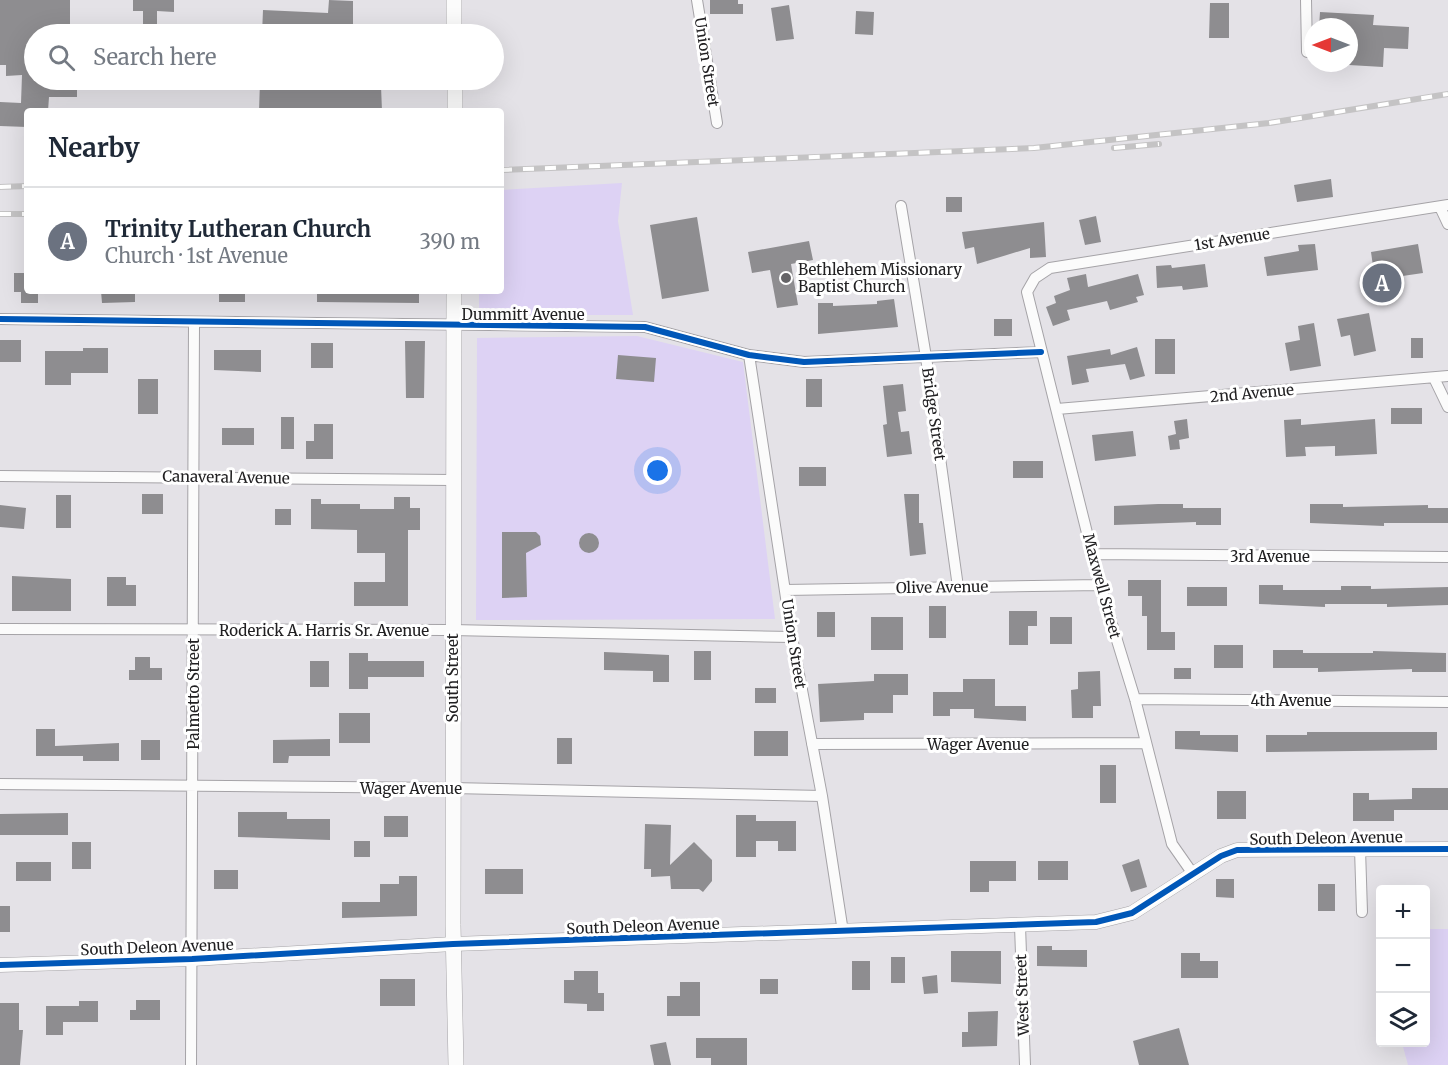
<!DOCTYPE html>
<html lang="en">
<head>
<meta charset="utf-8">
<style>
  body { margin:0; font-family:Merriweather,serif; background:#f2f2f3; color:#1f2937 }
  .controls { position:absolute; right:18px; bottom:18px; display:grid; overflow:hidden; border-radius:6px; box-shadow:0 6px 24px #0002 }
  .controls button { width:54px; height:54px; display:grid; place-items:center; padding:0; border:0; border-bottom:2px solid #e0e1e3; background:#fff; color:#1f2937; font:30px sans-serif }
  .compass { position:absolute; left:1304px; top:18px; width:54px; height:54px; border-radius:50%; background:#fff; box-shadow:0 6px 24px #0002; rotate:270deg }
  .you { position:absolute; left:658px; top:471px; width:21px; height:21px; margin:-15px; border:4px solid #fff; border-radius:50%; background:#1a73e8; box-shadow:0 0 0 9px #1a73e833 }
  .badge { display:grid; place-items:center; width:39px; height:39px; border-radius:50%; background:#b45309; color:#fff; font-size:20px; font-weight:700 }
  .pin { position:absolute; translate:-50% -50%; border:3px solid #fff; box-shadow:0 2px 6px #0006 }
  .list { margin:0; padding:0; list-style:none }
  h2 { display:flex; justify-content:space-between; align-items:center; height:78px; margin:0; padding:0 24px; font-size:26px }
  h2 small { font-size:20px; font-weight:400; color:#747a83 }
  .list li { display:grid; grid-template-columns:39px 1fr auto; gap:18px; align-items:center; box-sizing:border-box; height:108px; padding:0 24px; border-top:2px solid #e0e1e3 }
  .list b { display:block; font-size:22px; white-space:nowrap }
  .list p { margin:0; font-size:20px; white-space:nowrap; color:#747a83 }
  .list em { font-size:20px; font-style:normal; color:#747a83 }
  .icon { flex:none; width:33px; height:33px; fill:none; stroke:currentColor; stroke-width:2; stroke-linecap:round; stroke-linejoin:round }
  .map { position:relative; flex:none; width:1448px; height:1065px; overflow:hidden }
  .search { position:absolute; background:#fff; box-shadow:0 6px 24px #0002; left:24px; top:24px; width:480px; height:66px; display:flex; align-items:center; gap:15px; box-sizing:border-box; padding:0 21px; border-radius:33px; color:#747a83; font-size:22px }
  .panel { position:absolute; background:#fff; box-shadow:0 6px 24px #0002; left:24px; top:108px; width:480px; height:186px; border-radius:6px }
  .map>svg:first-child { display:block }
  .green { fill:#ddd2f4 }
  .building { fill:#8e8d90 }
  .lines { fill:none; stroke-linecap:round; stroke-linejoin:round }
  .minor-casing { stroke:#a5a3a7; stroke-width:12 }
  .tertiary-casing { stroke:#a5a3a7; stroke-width:15 }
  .secondary-casing { stroke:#a5a3a7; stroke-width:16 }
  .minor { stroke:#fbfbfb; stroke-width:10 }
  .tertiary { stroke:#fbfbfb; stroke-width:14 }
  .secondary { stroke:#fbfbfb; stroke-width:15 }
  .rail-casing { stroke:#c4c3c4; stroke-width:6 }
  .rail { stroke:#fff; stroke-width:4; stroke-dasharray:11; stroke-linecap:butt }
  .cycleway-casing { stroke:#fff; stroke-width:10 }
  .cycleway { stroke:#0057b8; stroke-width:6 }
  .poi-dot { fill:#656467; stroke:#fff; stroke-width:2 }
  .labels { text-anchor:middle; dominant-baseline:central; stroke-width:6; stroke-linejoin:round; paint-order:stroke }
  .street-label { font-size:15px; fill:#212022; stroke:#fff }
  .poi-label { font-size:15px; fill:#212022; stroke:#fff; text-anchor:start }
</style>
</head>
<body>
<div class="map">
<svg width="1448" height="1065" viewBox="0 0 1448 1065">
  <rect width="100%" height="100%" fill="#e4e2e7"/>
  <path class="green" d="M622,183L618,221L633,315H479V291H501V190Z
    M637,336L743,362L775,619L476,620L477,338Z
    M1426,929H1448V1065H1408L1402,1043L1426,1042Z"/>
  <path class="building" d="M0,0H70V32L34,34V80H77V97H49L48,111H27V127L0,126V102L21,103L22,75L6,76V65H0Z
    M133,0H174V12L157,11V34H143V11H133Z
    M329,0L353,1V34H262L263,10L328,13Z
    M710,0H738V4H743V14H710Z
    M1210,3H1229V38H1209Z
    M789,5L794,39L776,41L771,8Z
    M856,11L874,12L873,35L855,34Z
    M1320,12L1374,15L1373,25L1409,27L1408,49L1384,48L1383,67L1349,65V27H1319Z
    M279,80H352V86H381L382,111H259L260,82H278Z
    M1331,179L1333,197L1297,202L1294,185Z
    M946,197H962V212H946Z
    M1096,216L1101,242L1085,245L1079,220Z
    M697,217L709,291L662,299L650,225Z
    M1044,222L1046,257L1030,258V248L977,264L974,247L965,249L962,232Z
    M809,241L813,260L791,264L798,305L777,308L770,270L752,273L748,252Z
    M1315,244L1318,270L1267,276L1264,257L1299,251L1298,245Z
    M1418,244L1423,273L1375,280L1371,252Z
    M1205,264L1208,287L1183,290L1182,286L1157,288L1156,266L1171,265L1172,268Z
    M14,273H27V291H38V303H21V292H14Z
    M1086,274L1088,287L1138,274L1144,295L1136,297L1138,302L1110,310L1107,301L1067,310L1070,320L1053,326L1046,307L1056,303L1054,296L1070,290L1067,278Z
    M101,291H135V302L102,303Z
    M219,291H245V302H219Z
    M317,291H419V303L317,302Z
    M894,299L898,327L818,334V303H833V306L877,304V301Z
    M1369,313L1376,351L1354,356L1350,335L1341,337L1337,319Z
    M994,319H1012V336H994Z
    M1314,323L1321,366L1290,371L1285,343L1300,340L1298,326Z
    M1411,338H1423V358H1411Z
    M1155,339H1175V374H1155Z
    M0,340H21V362H0Z
    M405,341H425L424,398H406Z
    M311,343H333V368H311Z
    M1137,347L1145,376L1130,380L1125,364L1086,369L1089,382L1072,385L1067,356L1110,349L1111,355Z
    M83,348H108V373H71V385H45V351H83Z
    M214,350H261V372L214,370Z
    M618,355L656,358L654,382L616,379Z
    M138,379H158V414H138Z
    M806,379H822V407H806Z
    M903,384L906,411L898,412L901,432L909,431L912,454L887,457L883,425L887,424L883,386Z
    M1391,408H1422V424H1391Z
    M281,417H294V449H281Z
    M1187,419L1189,438L1179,440L1180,449L1170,450L1168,436L1176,434L1174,421Z
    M1301,419V425L1375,419L1377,454L1335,456V446L1305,447L1306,456L1286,457L1284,420Z
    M314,424H333V459H306V441H314Z
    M222,428H254V445H222Z
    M1133,431L1136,456L1095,461L1092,435Z
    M1013,461H1043V478H1013Z
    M799,467H826V486H799Z
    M142,494H163V514H142Z
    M904,494H919V523H923L926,554L910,556Z
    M56,495H71V528H56Z
    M394,497H410V508H420V530H408V606H354V582H385V553H357V530L311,529V499H321V504H360V509H394Z
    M1158,504H1183V508H1221V525H1196V522L1114,525V506Z
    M1310,504H1343V507L1428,505V508H1448V523H1384V526L1310,523Z
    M0,505L26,508L24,529L0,527Z
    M275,509H291V525H275Z
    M502,532H536L540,536L541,545L526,553L527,597L502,598Z
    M579 543a10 10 0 1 1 20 0a10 10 0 1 1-20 0Z
    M12,576L71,579V611H12Z
    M107,577H126V585H136V606H107Z
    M1128,580H1161V632H1175V650H1147V616H1142V596H1128Z
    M1259,585H1283V590H1341V586H1371V589L1448,587V605L1387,607V604H1325V607L1259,604Z
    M1187,587H1227V606H1187Z
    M929,606H946V638H929Z
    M1009,611H1037V626H1028V645H1009Z
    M817,612H835V637H817Z
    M871,617H903V650H871Z
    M1050,617H1072V644H1050Z
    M1214,645H1243V668H1214Z
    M1273,650H1303V653H1373V651L1446,653V672H1412V669L1318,672V668H1273Z
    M694,651H711V680H694Z
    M604,652L669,655V682H653V671L604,670Z
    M349,653H368V661H424V677H368V689H349Z
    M135,657H150V668H162V680H129V670H135Z
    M310,661H329V687H310Z
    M1174,668H1191V679H1174Z
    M1100,671L1101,706H1093V718H1072L1071,690L1078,689V672Z
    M874,674H908V695H893V713H864V720L820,722L818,684L874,681Z
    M963,679H995V706H1026V721L974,718V709H950V716H933V692H963Z
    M755,688H776V703H755Z
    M339,713H370V743H339Z
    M36,729H55V746L119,743V761H83V756H36Z
    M754,731H788V756H754Z
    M1175,731H1200V735H1238V752L1175,749Z
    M1307,732H1437V750L1266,752V735H1307Z
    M557,738H572V764H557Z
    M330,739V756H289L288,763H273V740Z
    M141,740H160V760H141Z
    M1100,765H1116V803H1100Z
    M1412,788H1448V810H1394V821H1353V793H1369V800L1412,799Z
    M1217,791H1246V819H1217Z
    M238,812H287V819H330V840L238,837Z
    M68,813V835H0V814Z
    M736,815H756V821H796V851H778V841H756V857H736Z
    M384,816H408V837H384Z
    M645,824L671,825L670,865L694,842L712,860V881L703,892L699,889H671L670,876L651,877V869H644Z
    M354,841H370V857H354Z
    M72,842H91V869H72Z
    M1139,859L1147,887L1131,892L1122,865Z
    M970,861H1016V881H989V892H970Z
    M1038,861H1068V880H1038Z
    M16,862H51V881H16Z
    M485,869H523V894H485Z
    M214,870H238V889H214Z
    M399,876H417V916L342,918V902H380V884H399Z
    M1216,879H1234V898L1216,897Z
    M1318,884H1335V911H1318Z
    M0,906H10V932H0Z
    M1037,946H1052V950H1087V967L1037,966Z
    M951,951H1001V984L951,982Z
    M1181,953H1200V961H1218V978H1181Z
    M891,957H905V983H891Z
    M852,961H870V990H852Z
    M574,971H598V993H604V1011H587V1004L564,1003V980H574Z
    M937,975L938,993L924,994L922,977Z
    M380,979H415V1006H380Z
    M760,979H778V994H760Z
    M680,982H700V1016H667V996H680Z
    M136,1000H160V1020H130V1010H136Z
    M79,1001H98V1022H63V1035H46V1006H79Z
    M0,1003H19V1030H23L20,1065H0Z
    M998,1011L997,1046L962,1047V1032H968V1012Z
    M1179,1028L1189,1065H1139L1133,1041Z
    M696,1038H747V1065H711V1058H696Z
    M666,1042L671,1065H654L650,1045Z"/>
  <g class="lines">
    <g class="minor-casing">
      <path id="minor" d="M697,0L717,123
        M1306,0L1307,52
        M901,206L926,357L958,587
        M1440,207L1448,224
        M0,319L645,327L749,355L804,362L1041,352
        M749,355L792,637L822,796L843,932
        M1434,378L1448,407
        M1057,409L1448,376
        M0,476L452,480
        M1092,554L1448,557
        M785,590L1100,585
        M0,629L452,630L792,637
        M1135,699L1448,702
        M812,744L1144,743
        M0,784L452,788L822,796
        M1360,849L1362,912
        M1193,874L1172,844L1135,699L1100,585L1027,292L1035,278L1050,268L1448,205
        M1020,926L1025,1065
        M191,1065L194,323"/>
    </g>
    <g class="tertiary-casing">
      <path id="tertiary" d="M0,965L192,959L453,944L1096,922L1132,913L1221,856L1237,850L1448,849"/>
    </g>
    <g class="secondary-casing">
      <path id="secondary" d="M454,0V34
        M455,80V111
        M454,291L453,925L456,1065"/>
    </g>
    <use href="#minor" class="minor"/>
    <use href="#tertiary" class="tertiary"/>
    <use href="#secondary" class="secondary"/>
    <g class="rail-casing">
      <path id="rail" d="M1114,148L1159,144
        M501,170L1034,148L1269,123L1448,94
        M0,187L27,186
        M0,214H27"/>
    </g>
    <use href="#rail" class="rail"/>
    <g class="cycleway-casing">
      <path id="cycleway" d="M0,319L645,327L749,355L804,362L1041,352
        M0,965L192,959L453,944L1096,922L1132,913L1221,856L1237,850L1448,849"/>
    </g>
    <use href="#cycleway" class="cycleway"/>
  </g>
  <circle class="poi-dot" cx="786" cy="278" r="6"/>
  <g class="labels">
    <g class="street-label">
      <text transform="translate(707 62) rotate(81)">Union Street</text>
      <text transform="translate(1232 239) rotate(-9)">1st Avenue</text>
      <text x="523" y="314">Dummitt Avenue</text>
      <text transform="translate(1252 393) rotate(-5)">2nd Avenue</text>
      <text transform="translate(934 414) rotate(82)">Bridge Street</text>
      <text transform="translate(226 477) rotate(1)">Canaveral Avenue</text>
      <text x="1270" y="556">3rd Avenue</text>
      <text transform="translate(1102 586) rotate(75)">Maxwell Street</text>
      <text transform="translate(942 587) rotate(-1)">Olive Avenue</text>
      <text x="324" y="630">Roderick A. Harris Sr. Avenue</text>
      <text transform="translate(794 644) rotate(81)">Union Street</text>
      <text transform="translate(452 678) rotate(-90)">South Street</text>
      <text transform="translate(193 694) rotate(-90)">Palmetto Street</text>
      <text x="1291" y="700">4th Avenue</text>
      <text x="978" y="744">Wager Avenue</text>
      <text x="411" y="788">Wager Avenue</text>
      <text transform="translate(1326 838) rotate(-1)">South Deleon Avenue</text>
      <text transform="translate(643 926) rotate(-2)">South Deleon Avenue</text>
      <text transform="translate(157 947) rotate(-2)">South Deleon Avenue</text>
      <text transform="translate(1022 995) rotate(-92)">West Street</text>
    </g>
    <g class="poi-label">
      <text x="798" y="269">Bethlehem Missionary<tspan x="798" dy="17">Baptist Church</tspan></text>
    </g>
  </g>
</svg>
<div class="controls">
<button>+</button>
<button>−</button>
<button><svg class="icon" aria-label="layers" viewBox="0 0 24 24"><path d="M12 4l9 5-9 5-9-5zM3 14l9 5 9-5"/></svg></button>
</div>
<svg class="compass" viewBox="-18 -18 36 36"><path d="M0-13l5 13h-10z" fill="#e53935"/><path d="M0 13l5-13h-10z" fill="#747a83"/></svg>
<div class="you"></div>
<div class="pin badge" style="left:1382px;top:283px;background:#6b7280">A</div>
<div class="search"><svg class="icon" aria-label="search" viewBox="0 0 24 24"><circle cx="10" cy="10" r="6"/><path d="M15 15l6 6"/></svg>Search here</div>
<section class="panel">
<h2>Nearby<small></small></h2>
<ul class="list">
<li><span class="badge" style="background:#6b7280">A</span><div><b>Trinity Lutheran Church</b><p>Church · 1st Avenue</p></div><em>390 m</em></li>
</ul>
</section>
</div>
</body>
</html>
